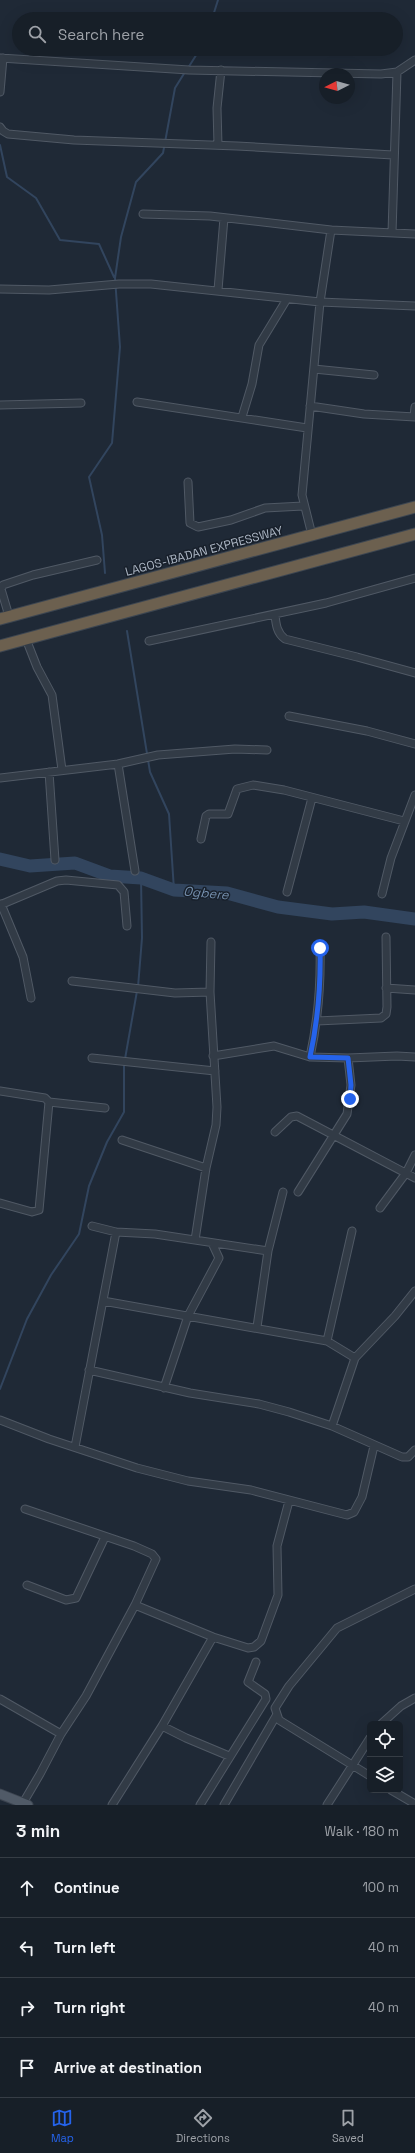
<!DOCTYPE html>
<html lang="en">
<head>
<meta charset="utf-8">
<style>
  body { margin:0; font-family:"Space Grotesk",sans-serif; background:#242c34; color:#f1f3f6 }
  .controls { position:absolute; right:12px; bottom:12px; display:grid; overflow:hidden; border-radius:6px; box-shadow:0 4px 16px #0002 }
  .controls button { width:36px; height:36px; display:grid; place-items:center; padding:0; border:0; border-bottom:1px solid #363d45; background:#171f28; color:#f1f3f6; font:20px sans-serif }
  .compass { position:absolute; left:319px; top:68px; width:36px; height:36px; border-radius:50%; background:#171f28; box-shadow:0 4px 16px #0002; rotate:264deg }
  .stop { position:absolute; width:12px; height:12px; margin:-9px; border:3px solid #2563eb; border-radius:50%; background:#fff }
  .stop.end { background:#2563eb; border-color:#fff; box-shadow:0 1px 4px #0008 }
  .list { margin:0; padding:0; list-style:none }
  h2 { display:flex; justify-content:space-between; align-items:center; height:52px; margin:0; padding:0 16px; font-size:17px }
  h2 small { font-size:13px; font-weight:400; color:#9ea2a8 }
  .list li { display:grid; grid-template-columns:26px 1fr auto; gap:12px; align-items:center; box-sizing:border-box; height:60px; padding:0 16px; border-top:1px solid #363d45 }
  .list b { display:block; font-size:15px; white-space:nowrap }
  .list em { font-size:13px; font-style:normal; color:#9ea2a8 }
  .icon { flex:none; width:22px; height:22px; fill:none; stroke:currentColor; stroke-width:2; stroke-linecap:round; stroke-linejoin:round }
  .map { position:relative; flex:none; width:415px; height:1805px; overflow:hidden }
  .search { position:absolute; background:#171f28; box-shadow:0 4px 16px #0002; left:12px; right:12px; top:12px; height:44px; display:flex; align-items:center; gap:10px; box-sizing:border-box; padding:0 14px; border-radius:22px; color:#9ea2a8; font-size:15px }
  .sheet { height:292px; background:#171f28 }
  nav { display:flex; justify-content:space-around; align-items:center; box-sizing:border-box; height:56px; border-top:1px solid #363d45; background:#171f28; font-size:11px; color:#9ea2a8 }
  nav a { display:grid; justify-items:center; gap:2px }
  nav .on { color:#2563eb }
  .map>svg:first-child { display:block }
  .lines { fill:none; stroke-linecap:round; stroke-linejoin:round }
  .stream { stroke:#32455e; stroke-width:2 }
  .river { stroke:#32455e; stroke-width:13 }
  .minor-casing { stroke:#505965; stroke-width:9 }
  .major-casing { stroke:#3c4450; stroke-width:11 }
  .highway-casing { stroke:#3d4651; stroke-width:13 }
  .minor { stroke:#323b46; stroke-width:7 }
  .major { stroke:#505a67; stroke-width:9 }
  .highway { stroke:#6c604f; stroke-width:11 }
  .route { stroke:#2563eb; stroke-width:5 }
  .labels { text-anchor:middle; dominant-baseline:central; stroke-width:3; stroke-linejoin:round; paint-order:stroke }
  .street-label { font-size:12px; fill:#acb6c4; stroke:#18202b }
  .water-label { font-size:13px; font-style:italic; fill:#748eac; stroke:#18202b }
</style>
</head>
<body>
<div class="map">
<svg width="415" height="1805" viewBox="0 0 415 1805">
  <rect width="100%" height="100%" fill="#1f2936"/>
  <g class="lines">
    <path class="stream" d="M212,19L218,0
      M188,68L200,49
      M0,145L7,177L36,198L60,240L99,244L114,277
      M105,573L102,535L89,477L112,443L120,347L115,278L121,237L136,182L163,153L175,88L185,72
      M127,631L150,772L169,814L174,890
      M138,987L142,938L141,878
      M125,1059L137,991
      M0,1389L27,1319L51,1275L79,1234L89,1186L107,1142L124,1112V1064"/>
    <path class="river" d="M0,859L30,866L75,863L110,876L141,878L174,890L227,893L278,907L332,914L364,912L415,919"/>
    <g class="minor-casing">
      <path id="minor" d="M0,58L189,70L381,74L397,72L415,60
        M0,92L3,58
        M0,127L3,131L8,134L74,140L237,146L393,155
        M218,145L217,108L221,70
        M143,214L210,216L331,230L415,234
        M392,233L397,72
        M0,289L49,290L119,284H151L320,302L415,306
        M218,290L224,218
        M314,369L374,375
        M137,402L307,428
        M0,405L81,403
        M310,406L364,414L415,417
        M242,417L252,384L259,345L287,299
        M414,417L415,407
        M188,482L190,523L198,527L231,520L265,508L303,506
        M312,535L302,495L320,302L331,230
        M275,615C276,625 277,633 285,639L357,657L415,673
        M9,616L1,589L3,585L33,575L97,560
        M26,639L37,667L52,695L62,770
        M149,641L326,603L415,578
        M289,716L367,731L415,744
        M118,764L135,871
        M49,772L55,860
        M0,778L118,764L158,755L235,749L267,750
        M201,839L206,816L209,814H228L237,789L253,785L284,790L404,821
        M287,892L312,798
        M382,894L391,858L415,795
        M1,904L23,957L31,998
        M0,905L57,881L66,880L118,885L124,892L127,926
        M72,981L175,993L210,992
        M386,988L415,990
        M317,1021L381,1018L386,1014L387,1007L386,937
        M213,1056L274,1046L310,1057L348,1058L397,1056L415,1057
        M310,1057C318,1020 321,986 320,948
        M92,1058L215,1071
        M0,1091L45,1098L49,1102L39,1210L32,1212L0,1203
        M49,1102L105,1108
        M275,1132L291,1117L297,1116L415,1178
        M122,1140L206,1168
        M298,1192L347,1114L351,1085L348,1058
        M380,1208L406,1173L415,1155
        M92,1226L116,1232L155,1234L268,1251
        M195,1240L206,1168L216,1125L217,1107L210,992L211,942
        M103,1301L327,1341L355,1358
        M257,1327L268,1251L283,1192
        M327,1341L352,1231
        M89,1370L190,1393L259,1404L289,1412L332,1426L402,1457H408L415,1450
        M164,1388L188,1316L219,1258L212,1243
        M0,1420L49,1439L137,1468L188,1481L251,1490L347,1515L354,1512L362,1497L374,1446
        M332,1426L355,1358L395,1316L415,1291
        M75,1447L116,1232
        M27,1585L66,1600L76,1598L105,1537
        M135,1605L213,1637L248,1648L254,1647L261,1641L278,1595L277,1546L289,1501
        M0,1699L61,1734
        M381,1724L401,1706L415,1698
        M162,1726L186,1738L229,1756
        M370,1776L279,1720L275,1708L289,1686L337,1628L415,1589
        M391,1790L415,1804
        M23,1803L40,1774L61,1734L86,1696L135,1605L156,1559L152,1554L134,1546L25,1509
        M112,1805L162,1726L213,1637
        M200,1805L266,1699L265,1694L248,1682L256,1662
        M224,1805L276,1716
        M327,1805L370,1738"/>
    </g>
    <g class="major-casing">
      <path id="major" d="M0,1794L28,1805"/>
    </g>
    <g class="highway-casing">
      <path id="highway" d="M0,619L415,507
        M0,646L415,534"/>
    </g>
    <use href="#minor" class="minor"/>
    <use href="#major" class="major"/>
    <use href="#highway" class="highway"/>
  </g>
  <g class="lines">
    <path class="route" d="M320,948C321,986 318,1020 310,1057L348,1058L351,1085L350,1099"/>
  </g>
  <g class="labels">
    <g class="street-label">
      <text transform="translate(204 551) rotate(-15)">LAGOS-IBADAN EXPRESSWAY</text>
    </g>
    <g class="water-label">
      <text transform="translate(206 893) rotate(5)">Ogbere</text>
    </g>
  </g>
</svg>
<div class="controls">
<button><svg class="icon" aria-label="locate" viewBox="0 0 24 24"><circle cx="12" cy="12" r="6"/><path d="M12 2v4M12 18v4M2 12h4M18 12h4"/></svg></button>
<button><svg class="icon" aria-label="layers" viewBox="0 0 24 24"><path d="M12 4l9 5-9 5-9-5zM3 14l9 5 9-5"/></svg></button>
</div>
<svg class="compass" viewBox="-18 -18 36 36"><path d="M0-13l5 13h-10z" fill="#e53935"/><path d="M0 13l5-13h-10z" fill="#9ea2a8"/></svg>
<div class="stop" style="left:320px;top:948px"></div>
<div class="stop end" style="left:350px;top:1099px"></div>
<div class="search"><svg class="icon" aria-label="search" viewBox="0 0 24 24"><circle cx="10" cy="10" r="6"/><path d="M15 15l6 6"/></svg>Search here</div>
</div>
<section class="sheet">
<h2>3 min<small>Walk · 180 m</small></h2>
<ul class="list">
<li><svg class="icon" aria-label="ahead" viewBox="0 0 24 24"><path d="M12 20V5M6 11l6-6 6 6"/></svg><div><b>Continue</b></div><em>100 m</em></li>
<li><svg class="icon" aria-label="left" viewBox="0 0 24 24"><path d="M17 20v-9H6M10 6l-5 5 5 5"/></svg><div><b>Turn left</b></div><em>40 m</em></li>
<li><svg class="icon" aria-label="right" viewBox="0 0 24 24"><path d="M7 20v-9h11M14 6l5 5-5 5"/></svg><div><b>Turn right</b></div><em>40 m</em></li>
<li><svg class="icon" aria-label="arrive" viewBox="0 0 24 24"><path d="M6 21V4h12l-3 4 3 4H6"/></svg><div><b>Arrive at destination</b></div></li>
</ul>
</section>
<nav>
<a class="on"><svg class="icon" aria-label="map" viewBox="0 0 24 24"><path d="M3 6l6-2 6 2 6-2v14l-6 2-6-2-6 2zM9 4v14M15 6v14"/></svg>Map</a>
<a><svg class="icon" aria-label="directions" viewBox="0 0 24 24"><path d="M12 3l9 9-9 9-9-9zM9 14v-3h6M13 9l2 2-2 2"/></svg>Directions</a>
<a><svg class="icon" aria-label="saved" viewBox="0 0 24 24"><path d="M7 4h10v16l-5-4-5 4z"/></svg>Saved</a>
</nav>
</body>
</html>
